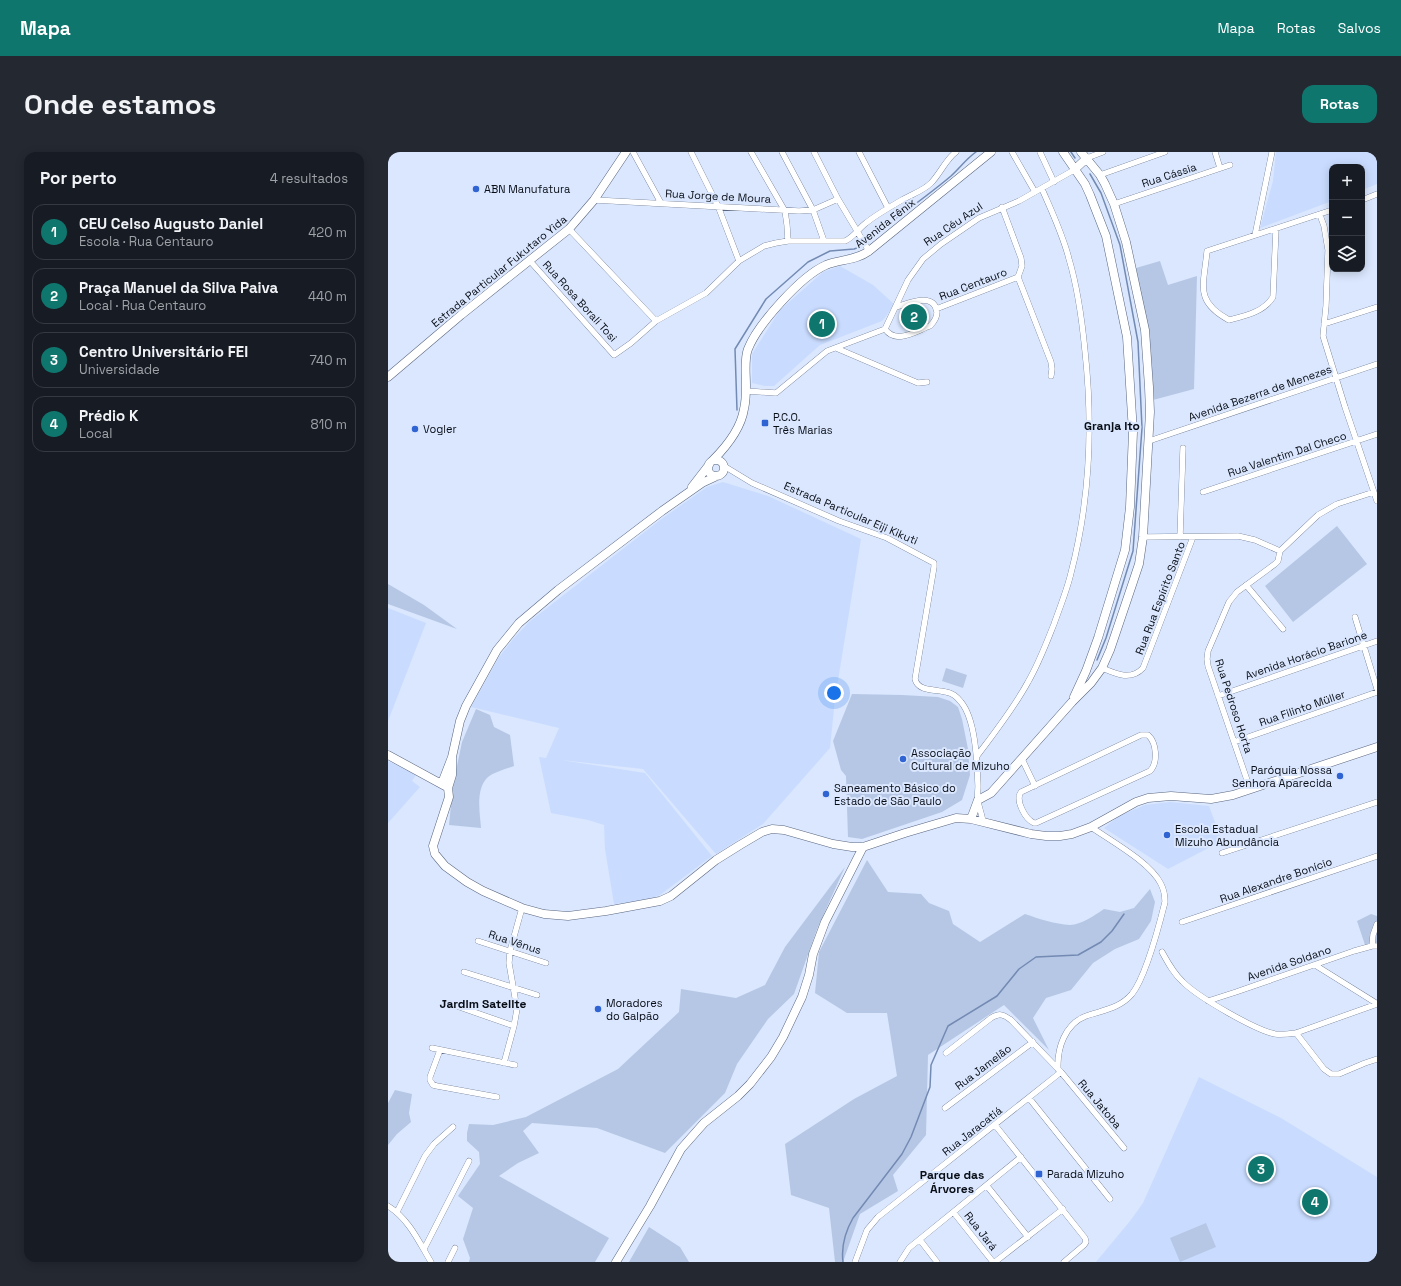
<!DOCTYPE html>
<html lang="pt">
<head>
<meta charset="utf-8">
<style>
  body { margin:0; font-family:"Space Grotesk",sans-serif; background:#242831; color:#f1f3f6 }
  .controls { position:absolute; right:12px; top:12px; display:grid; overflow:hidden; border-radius:8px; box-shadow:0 2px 10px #0003 }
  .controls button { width:36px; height:36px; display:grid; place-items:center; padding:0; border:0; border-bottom:1px solid #363941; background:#171b24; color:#f1f3f6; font:20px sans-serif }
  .you { position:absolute; left:446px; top:541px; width:14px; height:14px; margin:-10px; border:3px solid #fff; border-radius:50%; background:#1a73e8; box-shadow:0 0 0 6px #1a73e833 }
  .badge { display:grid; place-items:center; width:26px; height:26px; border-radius:50%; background:#0f766e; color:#fff; font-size:13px; font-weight:700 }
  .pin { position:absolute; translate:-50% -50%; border:2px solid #fff; box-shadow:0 1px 4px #0006 }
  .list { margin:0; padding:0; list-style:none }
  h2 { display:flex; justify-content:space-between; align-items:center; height:52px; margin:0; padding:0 16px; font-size:17px }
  h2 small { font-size:13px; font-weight:400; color:#9ea1a6 }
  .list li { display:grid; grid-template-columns:26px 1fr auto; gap:12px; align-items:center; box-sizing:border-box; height:56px; margin:0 8px 8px; padding:0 8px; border:1px solid #363941; border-radius:12px }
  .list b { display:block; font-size:15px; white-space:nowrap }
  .list p { margin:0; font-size:13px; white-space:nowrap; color:#9ea1a6 }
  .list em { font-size:13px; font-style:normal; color:#9ea1a6 }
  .icon { flex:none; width:22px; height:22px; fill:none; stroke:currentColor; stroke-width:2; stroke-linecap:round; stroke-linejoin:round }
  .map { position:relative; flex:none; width:989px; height:1110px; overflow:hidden; border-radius:12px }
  header { display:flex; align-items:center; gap:24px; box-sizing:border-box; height:56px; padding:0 20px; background:#0f766e; color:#fff }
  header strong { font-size:19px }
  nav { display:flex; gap:22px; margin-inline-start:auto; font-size:14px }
  .intro { display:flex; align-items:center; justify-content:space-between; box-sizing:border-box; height:96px; padding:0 24px }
  h1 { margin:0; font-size:28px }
  .button { padding:10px 18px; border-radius:12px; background:#0f766e; color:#fff; font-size:14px; font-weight:700 }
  main { display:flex; gap:24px; padding:0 24px }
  aside { flex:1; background:#171b24; border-radius:12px; box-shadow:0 2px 10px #0003 }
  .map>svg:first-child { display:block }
  .built { fill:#c9dcff }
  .green { fill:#b6c7e5 }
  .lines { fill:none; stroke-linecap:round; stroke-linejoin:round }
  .stream { stroke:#738ab3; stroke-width:1.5 }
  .street-casing { stroke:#59667f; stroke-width:6 }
  .secondary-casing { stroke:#59667f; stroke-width:9 }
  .street { stroke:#fff; stroke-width:5.5 }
  .secondary { stroke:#fff; stroke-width:8 }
  .poi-dot { fill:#2f64d2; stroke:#dae7fe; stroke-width:1.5 }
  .labels { text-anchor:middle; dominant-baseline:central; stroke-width:4; stroke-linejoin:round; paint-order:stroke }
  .street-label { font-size:11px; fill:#080d16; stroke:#dae7fe }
  .poi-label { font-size:11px; fill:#080d16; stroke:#dae7fe; text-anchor:start }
  .neighbourhood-label { font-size:12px; font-weight:bold; fill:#080d16; stroke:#dae7fe }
</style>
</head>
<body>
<header>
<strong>Mapa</strong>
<nav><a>Mapa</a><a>Rotas</a><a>Salvos</a></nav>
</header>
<div class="intro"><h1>Onde estamos</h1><a class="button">Rotas</a></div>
<main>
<aside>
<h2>Por perto<small>4 resultados</small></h2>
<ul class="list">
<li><span class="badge">1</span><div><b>CEU Celso Augusto Daniel</b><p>Escola · Rua Centauro</p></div><em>420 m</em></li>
<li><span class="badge">2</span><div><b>Praça Manuel da Silva Paiva</b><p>Local · Rua Centauro</p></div><em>440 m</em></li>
<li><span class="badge">3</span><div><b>Centro Universitário FEI</b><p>Universidade</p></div><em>740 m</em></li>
<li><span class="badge">4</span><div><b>Prédio K</b><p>Local</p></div><em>810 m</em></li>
</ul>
</aside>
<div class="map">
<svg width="989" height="1110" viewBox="0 0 989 1110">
  <rect width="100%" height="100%" fill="#dae7fe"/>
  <path class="built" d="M888,0H989V32L974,38V15H944V49L872,76L885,29Z
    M452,114L485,133L506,152L499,163L494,169L432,193L386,234H377L364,231V202L392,158L435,120Z
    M335,330L380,344L473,387L447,547L442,596L375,672L328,702L255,617L173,608L257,621L324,704L272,743L259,748L226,752L217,697L216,673L200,668L163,661L151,605L158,606L171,576L83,555L111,505L126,486L141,470L272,368L319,335Z
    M0,456L38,471L0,569Z
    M0,609L28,623L24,629L32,635L0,671Z
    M782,650L821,654L834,689L780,717L716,676L731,664L757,653Z
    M811,925L893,966L989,1025V1110H708L742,1069L755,1051Z"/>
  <path class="green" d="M772,109L780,133L809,124L806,237L765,248C764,203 756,160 748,116Z
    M949,374L979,412L905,470L877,434Z
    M0,432L36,453L69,477L0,452Z
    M558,516L579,523L575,536L554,529Z
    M464,542L514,543L550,545L562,549L570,555L574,567L580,597L582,623L574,648L554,660L474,687L460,685L458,624L453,618L445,589Z
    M88,557L102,563L106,575L122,583L126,614C120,616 105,621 100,625C87,637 92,661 93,676L61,673L65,633L74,590Z
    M479,708L500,740L533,742L541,751L561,759L565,772L592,790L637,762C651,767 667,772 682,773C693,773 707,763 716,757L732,760L746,756L762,737L767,750L763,769L751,787L727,797L705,811L683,838L658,846L645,866L661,898L616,853L540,903L538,983L505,1023L510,1039L472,1062L455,1110H447L441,1056L403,1043L397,992L466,947L509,924L499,861H459L427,841L431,800Z
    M457,715L429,777L406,842L380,867L349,912L337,941L277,1001L209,976L144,971L135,979L151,1001L130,1011L111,1024L221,1086L207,1110H81L82,1106L75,1087L85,1056L70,1044L92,1012L91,1000L79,989V981L81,972L105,973L138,965L230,917L291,860L293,837L348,846L377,833L397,795Z
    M983,762L989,764V795L978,796L969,769Z
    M7,938L24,942L21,961L23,970L9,982L0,993V951Z
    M818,1071L828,1095L792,1110L782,1086Z
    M261,1075L292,1095L301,1110H241Z"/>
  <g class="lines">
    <path class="stream" d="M683,0L687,6
      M702,22L713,41L732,93L750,190L754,276L745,399L718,486L709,508
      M481,86C508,66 537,46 563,24C572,16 578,7 588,0
      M349,258L347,197L378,147L420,110L442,99L466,97L472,95
      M455,1110C453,1094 457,1080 465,1066L514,1002L523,985L542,935L543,913L560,874L609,844L631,817L648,805L690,803L713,790L724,779L736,762"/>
    <g class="street-casing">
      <path id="street" d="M245,0L273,51
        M303,0L330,54L351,109
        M363,0L397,59L399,73L400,89
        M394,0L425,58L436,89
        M426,0L450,47L481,99
        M471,0L500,56
        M624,0L647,40
        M652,0L666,30
        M827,0L832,16
        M699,6L715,0
        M712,23L777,0
        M206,48L411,59L425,58L450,47
        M974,48L989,42
        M726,52L842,13
        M614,55L633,106L634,114L630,125L663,210L664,217L663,224
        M932,63L936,74L940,98L938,154L935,184L957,255L989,349
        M181,77L268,169
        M888,77L885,145C876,160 857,164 841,168C806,149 816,133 819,99L944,58
        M867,83L884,0
        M142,109L226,203L243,191L268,169L318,141L351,109L376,94L388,91L400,89H457C466,85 470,77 478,71C489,62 502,55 514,48C524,42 535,39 543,31C552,22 558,7 568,0
        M548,157L630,125
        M936,172L989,155
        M497,177L520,128L535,107L553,92L591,66L631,49L686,18
        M497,177C508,193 528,179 542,174C546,170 549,166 549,160C546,139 519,152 508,155
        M448,196L530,231L539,230
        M358,239L388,241L439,199L497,177
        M761,289L989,212
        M336,314L364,331L451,369L499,386L546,411V415L527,527C530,540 548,537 558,540C564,541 570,546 573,550C588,568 589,611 590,634C590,639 589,644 590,649C591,656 594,662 595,670
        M815,340L989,282
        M755,385L850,384L867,388L892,399
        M792,385L795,296
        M858,433L895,477
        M967,465L989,537
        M714,516C728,522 743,529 755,516L805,385
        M830,544L989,489
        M753,583H760C769,591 770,611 762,619L648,671H646C637,667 627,648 633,640Z
        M846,590L989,540
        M589,604C607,580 626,556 640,530C651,511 658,492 666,472C672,455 679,438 683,421C702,348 705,273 697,199C694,168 690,137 681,107C675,83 664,60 654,37
        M634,607L647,634
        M861,638L860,631L820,514L819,507L820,499L841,450L849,440L887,412L890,409L892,399L930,363L949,352L986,340
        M834,701L989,650
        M794,770L989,704
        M90,789L158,811
        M984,794L985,783L989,772
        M774,800C780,811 786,822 795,830C810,845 867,878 887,882C894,883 901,882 908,881L989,852
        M927,813L988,851
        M76,820L149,843
        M820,849L848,840L966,799L984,794H989
        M60,851L126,874
        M908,881L936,917L943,922H951L977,911L989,907
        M44,896L127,913
        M52,898L42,925V928L45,933L49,934L109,945
        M558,901L603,866C611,861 615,862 623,868L673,920L736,996
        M116,911L126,874L129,857L121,811L122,799L134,756
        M670,917C669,896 677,872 698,864C715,858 731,857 744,842C758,824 771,774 777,750C777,744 776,738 773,732C762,710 723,689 703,675
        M641,946L722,1047
        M557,956L645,890
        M607,973L697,1086L698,1090L696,1093L676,1110
        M599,1034L640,1085
        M0,1054C21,1067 31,1090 43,1110
        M9,1060L37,1004L46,992L65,975
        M566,1061L605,1110
        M532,1088L549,1110
        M36,1097L81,1009
        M60,1110L67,1096
        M467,1110L479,1078L490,1065L673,920
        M512,1110L521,1096L633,1005
        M607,1110L675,1057"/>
    </g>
    <g class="secondary-casing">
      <path id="secondary" d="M675,0L697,32L702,43L718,84L739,185L745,280L742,355L737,398L710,486L698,519L686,545
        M686,18L699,6
        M0,225L73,163L181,77L206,48L238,0
        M320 316a8 8 0 1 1 16 0a8 8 0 1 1-16 0Z
        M325,308C338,295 353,276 356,257C358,249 358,241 358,233C358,222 356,207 360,197C370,172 413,124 438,113C453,107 467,109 481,99L603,0
        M304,335L321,313
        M0,603L57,634
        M64,605V623L60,636L61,645L45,694L47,702L57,714L79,730L95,739L134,756L156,762L180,764L218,759L272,749L283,744L328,708L352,693L374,680L384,677L396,678L445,692L464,695H475L517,681L568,666L583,667L643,682L658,684H672L684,682L703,675L748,650L760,646L783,644L823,647L845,643L989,595
        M54,631L64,605L72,569L78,554L109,498L131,471L170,438L274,359L314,331L329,324
        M583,667L590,648L603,641L684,550L703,531L714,516L722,498L745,430L751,412L755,385L762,260L761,235L757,178L738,90L726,52L717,32L712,23L693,0
        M228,1110L262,1054L293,997L316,971L350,944L362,932L383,905L395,885L414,845L421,823L425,802L437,770L475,695"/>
    </g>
    <use href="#street" class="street"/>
    <use href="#secondary" class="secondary"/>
  </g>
  <g class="poi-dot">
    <circle cx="88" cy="37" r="4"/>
    <rect x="373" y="267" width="8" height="8" rx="2"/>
    <circle cx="27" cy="277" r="4"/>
    <circle cx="515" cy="607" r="4"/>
    <circle cx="952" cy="624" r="4"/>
    <circle cx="438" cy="642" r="4"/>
    <circle cx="779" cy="683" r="4"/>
    <circle cx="210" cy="857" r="4"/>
    <rect x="647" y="1018" width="8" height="8" rx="2"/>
  </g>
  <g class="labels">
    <g class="street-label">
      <text transform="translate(781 23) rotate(-18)">Rua Cássia</text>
      <text transform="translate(330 44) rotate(3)">Rua Jorge de Moura</text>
      <text transform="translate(497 71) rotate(-38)">Avenida Fênix</text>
      <text transform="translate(565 72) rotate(-34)">Rua Céu Azul</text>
      <text transform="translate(111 119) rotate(-39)">Estrada Particular Fukutaro Yida</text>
      <text transform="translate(585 132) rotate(-21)">Rua Centauro</text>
      <text transform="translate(192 149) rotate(48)">Rua Rosa Borali Tosi</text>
      <text transform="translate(872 241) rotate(-19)">Avenida Bezerra de Menezes</text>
      <text transform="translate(899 302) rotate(-18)">Rua Valentim Dal Checo</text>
      <text transform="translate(463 361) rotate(23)">Estrada Particular Eiji Kikuti</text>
      <text transform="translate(772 446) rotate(-69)">Rua Rua Espírito Santo</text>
      <text transform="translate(918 503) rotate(-19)">Avenida Horácio Barione</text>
      <text transform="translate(846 554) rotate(72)">Rua Pedroso Horta</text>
      <text transform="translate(914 556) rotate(-19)">Rua Filinto Müller</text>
      <text transform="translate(888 728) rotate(-19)">Rua Alexandre Bonício</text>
      <text transform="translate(127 790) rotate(18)">Rua Vênus</text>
      <text transform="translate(901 811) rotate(-19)">Avenida Soldano</text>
      <text transform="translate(595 915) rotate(-37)">Rua Jamelão</text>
      <text transform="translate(712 952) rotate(50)">Rua Jatoba</text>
      <text transform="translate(584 979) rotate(-38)">Rua Jaracatiá</text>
      <text transform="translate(593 1079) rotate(52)">Rua Jará</text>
    </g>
    <g class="poi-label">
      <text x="96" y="37">ABN Manufatura</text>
      <text x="385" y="265">P.C.O.<tspan x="385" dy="13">Três Marias</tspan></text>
      <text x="35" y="277">Vogler</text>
      <text x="523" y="601">Associação<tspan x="523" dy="13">Cultural de Mizuho</tspan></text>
      <text x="944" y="618" text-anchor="end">Paróquia Nossa<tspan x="944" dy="13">Senhora Aparecida</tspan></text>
      <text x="446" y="636">Saneamento Básico do<tspan x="446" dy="13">Estado de São Paulo</tspan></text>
      <text x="787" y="677">Escola Estadual<tspan x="787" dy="13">Mizuho Abundância</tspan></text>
      <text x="218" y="851">Moradores<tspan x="218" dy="13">do Galpão</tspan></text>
      <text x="659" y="1022">Parada Mizuho</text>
    </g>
    <g class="neighbourhood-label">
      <text x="724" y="274">Granja Ito</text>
      <text x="95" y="852">Jardim Satelite</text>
      <text x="564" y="1023">Parque das<tspan x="564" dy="14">Árvores</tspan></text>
    </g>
  </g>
</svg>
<div class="controls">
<button>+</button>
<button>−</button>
<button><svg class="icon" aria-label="layers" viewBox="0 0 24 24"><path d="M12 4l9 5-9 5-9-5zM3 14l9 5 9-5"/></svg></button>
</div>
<div class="you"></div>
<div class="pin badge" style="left:434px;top:172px">1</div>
<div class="pin badge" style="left:526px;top:165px">2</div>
<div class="pin badge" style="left:873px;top:1017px">3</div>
<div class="pin badge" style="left:927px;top:1050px">4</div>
</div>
</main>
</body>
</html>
